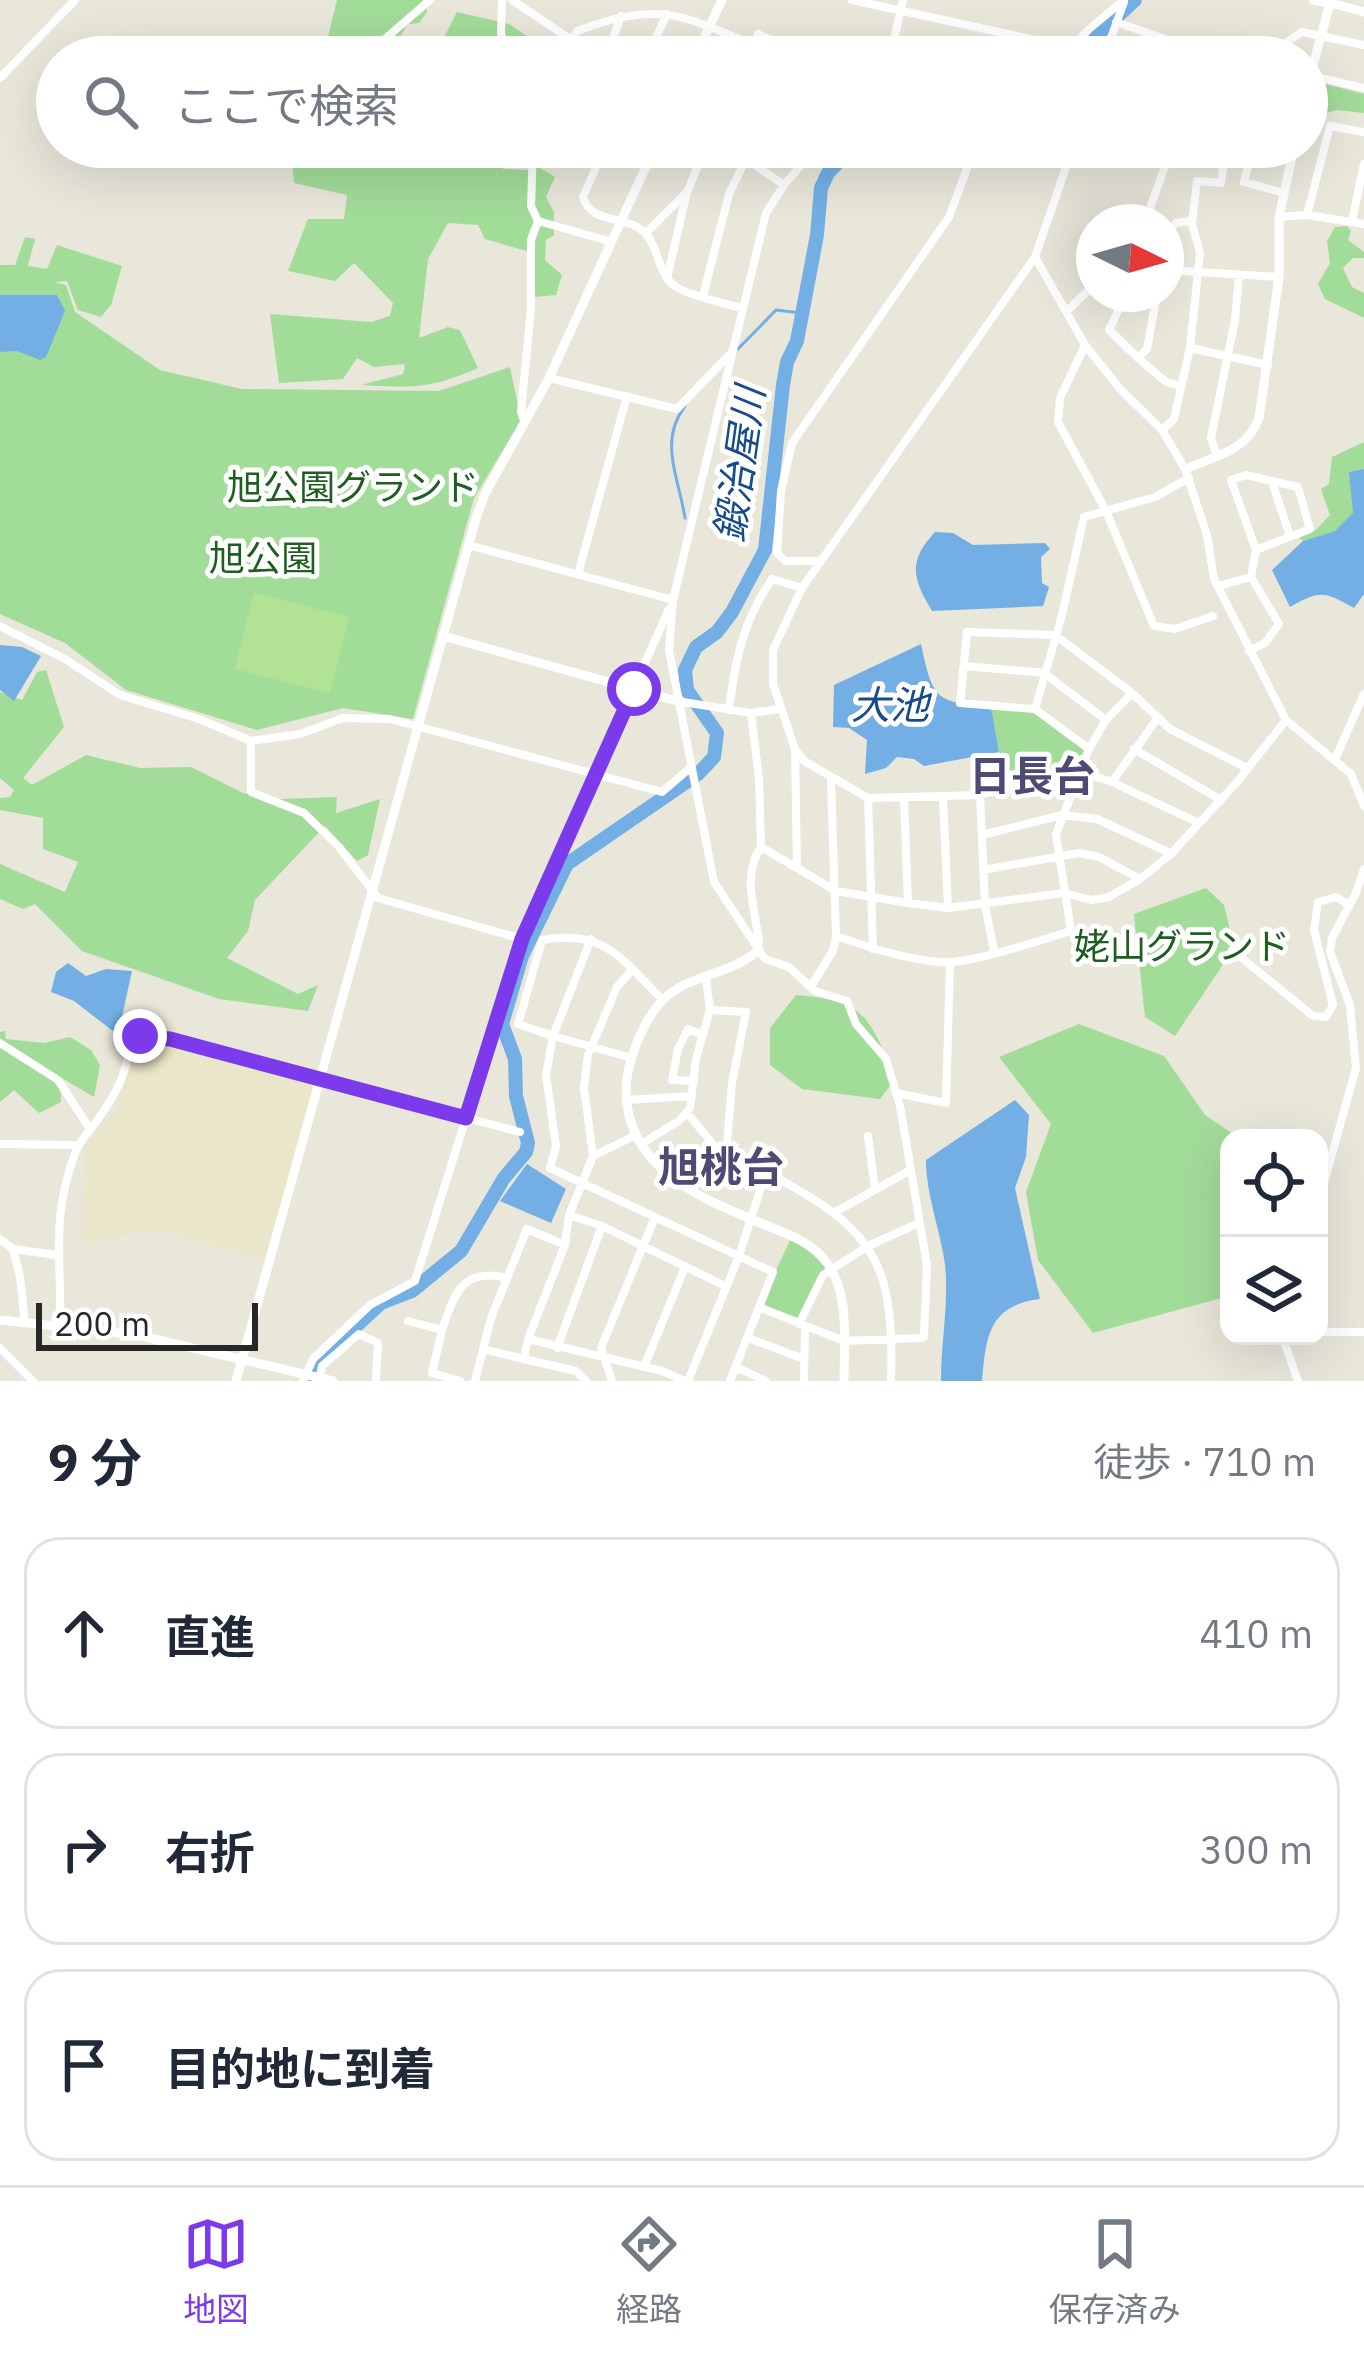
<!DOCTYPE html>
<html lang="ja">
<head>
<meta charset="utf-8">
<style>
  body { margin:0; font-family:"IBM Plex Sans","Noto Sans JP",sans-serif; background:#f2f2f3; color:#1f2937 }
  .controls { position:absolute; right:36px; bottom:36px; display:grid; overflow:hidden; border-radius:24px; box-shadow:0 12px 48px #0002 }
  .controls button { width:108px; height:108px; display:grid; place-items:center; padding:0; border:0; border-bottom:3px solid #e0e1e3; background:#fff; color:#1f2937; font:60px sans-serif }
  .compass { position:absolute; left:1076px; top:204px; width:108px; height:108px; border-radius:50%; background:#fff; box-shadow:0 12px 48px #0002; rotate:95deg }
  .scale { position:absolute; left:36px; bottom:30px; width:222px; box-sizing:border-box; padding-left:12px; border:6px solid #272727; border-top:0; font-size:33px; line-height:42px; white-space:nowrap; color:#272727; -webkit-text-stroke:9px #fff; paint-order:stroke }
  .stop { position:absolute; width:36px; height:36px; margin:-27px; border:9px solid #7c3aed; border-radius:50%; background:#fff }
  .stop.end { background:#7c3aed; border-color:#fff; box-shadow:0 3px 12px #0008 }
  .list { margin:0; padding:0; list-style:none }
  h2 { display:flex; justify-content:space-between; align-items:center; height:156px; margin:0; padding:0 48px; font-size:51px }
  h2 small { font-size:39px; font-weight:400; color:#747a83 }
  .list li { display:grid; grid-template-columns:78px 1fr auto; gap:36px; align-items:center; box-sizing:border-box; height:192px; margin:0 24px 24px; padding:0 24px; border:3px solid #e0e1e3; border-radius:36px }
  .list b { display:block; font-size:45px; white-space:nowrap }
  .list em { font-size:39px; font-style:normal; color:#747a83 }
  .icon { flex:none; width:66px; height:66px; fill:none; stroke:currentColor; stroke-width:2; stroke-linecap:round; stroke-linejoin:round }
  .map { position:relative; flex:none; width:1364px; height:1381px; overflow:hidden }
  .search { position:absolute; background:#fff; box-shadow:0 12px 48px #0002; left:36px; right:36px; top:36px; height:132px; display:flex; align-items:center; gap:30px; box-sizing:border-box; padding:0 42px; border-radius:66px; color:#747a83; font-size:45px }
  .sheet { height:804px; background:#fff }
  nav { display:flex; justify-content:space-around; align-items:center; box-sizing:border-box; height:168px; border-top:3px solid #e0e1e3; background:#fff; font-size:33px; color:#747a83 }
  nav a { display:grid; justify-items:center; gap:6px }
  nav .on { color:#7c3aed }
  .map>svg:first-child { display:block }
  .education { fill:#eae6ca }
  .green { fill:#a2dc99 }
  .pitch { fill:#b2e395 }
  .water { fill:#73afe5 }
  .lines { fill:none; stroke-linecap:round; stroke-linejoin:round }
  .stream { stroke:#73afe5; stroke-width:3 }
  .river { stroke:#73afe5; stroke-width:14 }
  .street { stroke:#fff; stroke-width:8 }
  .secondary { stroke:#fff; stroke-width:9 }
  .route { stroke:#7c3aed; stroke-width:15 }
  .labels { text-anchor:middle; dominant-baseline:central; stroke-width:10; stroke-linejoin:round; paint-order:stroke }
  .park-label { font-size:36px; fill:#1e5e1e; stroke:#fff }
  .water-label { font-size:39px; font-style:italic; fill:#164b8c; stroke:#fff }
  .quarter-label { font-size:42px; font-weight:bold; fill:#4d4b74; stroke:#fff }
</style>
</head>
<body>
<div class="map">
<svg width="1364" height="1381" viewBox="0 0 1364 1381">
  <rect width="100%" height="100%" fill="#e9e6da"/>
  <path class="education" d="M136,1039L169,1041L321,1079L270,1261L157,1229L82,1245L84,1149L121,1103Z"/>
  <path class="green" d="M337,0H426L427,12L419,23L408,24L394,46H367L358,57H323Z
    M457,12L509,24L531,39L532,57H434Z
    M1318,82L1364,94V113L1337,110L1326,113L1321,132L1307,131V110Z
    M291,147H502L503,169L528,170L535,165L555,177L546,197L554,212V235L546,240L545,260L562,275L556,295L534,297L533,253L485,239L478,225L448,223L428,259L419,338L448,327L460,330L478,368C430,389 412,388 361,385L403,374L405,364L374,367L357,358L343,379L279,383L270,314L371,322L390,316L393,303L354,263L335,281L288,271L308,219H344L347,195L294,183Z
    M1347,226L1351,231L1348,240L1364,252V258H1353L1343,268L1352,287L1364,293V318L1325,299L1318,284L1330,263L1327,241L1335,227Z
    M25,237L35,239L28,266L47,269L57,245L122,266L111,305L101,317L78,310L67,281L54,282L66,285L75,312L160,370L242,389L439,391L510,367L521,420L474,498L413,719L343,708L257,730L126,690L65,643L0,614V265H15Z
    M1364,442V469L1349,472L1354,513L1336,531L1303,541L1299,538L1317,529L1330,515L1321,489L1329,484L1332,457Z
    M46,670L64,727L23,778L32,785L86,755L140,768L191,767L243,793L280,799L337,797L336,813L380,799L368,855L357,861L325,826L255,900L248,931L227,958L298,994L318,985L308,1011L219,999L82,951L35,904L23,909L0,899V864L65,892L78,862L43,849V818L0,810V798L10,797L14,790L0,778V692L22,700L37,672Z
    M991,707L1035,709L1089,749L1081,772L1060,773L999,792V752Z
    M1206,888L1224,905L1234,948L1175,1036L1145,1017L1134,914Z
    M796,995C866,1000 870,1018 895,1079L880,1099L802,1089L770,1065V1028Z
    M1079,1024L1164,1056L1205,1115L1239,1138H1229V1296L1093,1333L1038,1260L1026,1192L1051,1124L999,1057Z
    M5,1031L6,1039L44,1043L70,1037L91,1050L100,1065L94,1097L60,1077L61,1102L39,1113L14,1090L0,1102V1032Z
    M792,1236L832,1270L823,1276L799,1324L759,1307Z"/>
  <path class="pitch" d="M254,593L349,617L330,693L235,669Z"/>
  <path class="water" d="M0,295H57L65,311L46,357L40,360L17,351L0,352Z
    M1364,469V594L1354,608C1324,591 1320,590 1290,607L1272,570L1303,541L1335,531L1353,513L1349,472Z
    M935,532L953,533L973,545L1045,543L1050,549L1041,557L1042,583L1049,587L1043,606L932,611C912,578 908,561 935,532Z
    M921,644C933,700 935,702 991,707L999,752L924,766L914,759L897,757L886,768L865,774L867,740L849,728L833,727L834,685Z
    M0,645L22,647L41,656L14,701L0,690Z
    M68,963L86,976L106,969L132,971L118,1035L74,1001L51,992L56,972Z
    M1015,1100L1029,1115L1026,1157L1015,1188L1040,1299C989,1305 986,1336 982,1381H941C941,1343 949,1302 945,1264C940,1229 926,1194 926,1160Z
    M527,1164L566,1189L551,1223L500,1201Z"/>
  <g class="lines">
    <path class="stream" d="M738,349L776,310L801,313
      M685,406C658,442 679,478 685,518"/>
    <path class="river" d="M1074,57L1135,0
      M312,1381L320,1359L381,1303L412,1291L461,1251L504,1178L526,1152L528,1143L516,1096L515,1059L502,1024L522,956L567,864L698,774L714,757L717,733L687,690L685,670L696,647L717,632L732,612L765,550L783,385L787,362L797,341L817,235L821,188L828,173L853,147"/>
    <path class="street" d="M502,0L501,33L507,57
      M512,0L597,57
      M852,0L1072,48
      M1116,22L1217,57
      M1065,56L1088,30L1124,0
      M364,57L430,0
      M562,57L577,31C656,2 677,12 753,45
      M606,57L621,16
      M647,57L667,14
      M748,57L758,34L809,57
      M890,57L903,0
      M1104,57L1124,2
      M1264,57L1302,32L1364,45
      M1308,75L1364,88
      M0,78L75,0
      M605,147L583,197C591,225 625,214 644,232C660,247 657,277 678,288C697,298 721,302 741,308
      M729,147L784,185
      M1058,147L1072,152
      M1073,147L1035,257L802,588L773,650V684L795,749L804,761L868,798L980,795L1060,773L1081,772L1112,782L1199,823
      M1226,147L1221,183L1197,181L1192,224L1200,253L1198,272L1279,277
      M1253,147L1244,182L1284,193
      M1307,215L1330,126L1364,132
      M1279,217L1307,215L1364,224
      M538,221L612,242
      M1352,221L1364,164
      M1145,222L1172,147
      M646,233L687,192
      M1166,233L1176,223L1192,221
      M1035,257L1085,345L1120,389L1162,430L1185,469L1207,535L1214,579L1286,720L1351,774L1364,806
      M1166,270L1198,272L1190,348
      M667,278L687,192L706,147
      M1126,294L1109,330L1138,358
      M1157,294L1147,349L1138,358L1166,382L1181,386
      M703,296L729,194L746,159
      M1067,311L1094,285
      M1085,345L1060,398L1058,422L1106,511L1154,626L1175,629L1213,616
      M549,378L677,409L730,354
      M525,423L521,412L531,308V240L538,221L531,206L533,147
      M1162,430L1174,419L1190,348L1268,365
      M1217,456L1211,438L1235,320L1239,275
      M1272,482L1290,536
      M468,545L673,600
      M818,561H785L777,553L781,491L792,443L949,217L975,147
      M578,574L627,396
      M1218,586L1251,577
      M0,626L65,659L120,695L199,719L251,741L300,734L343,718L390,719L662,792L690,768
      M1249,651L1265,643L1279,624L1251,577L1256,550L1231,480L1246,475L1298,487L1310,529L1256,550
      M964,666L1044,673L1106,720
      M677,701L751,713L779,709
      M1035,709L1062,615L1084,517L1155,497L1189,478
      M729,710C735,660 743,621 772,579L802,588
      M751,713L759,778L761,847L836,891L908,903L948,908L1064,893L1091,900L1109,897L1140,879L1171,854L1237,782L1286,720
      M251,741V792L304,813L339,847L378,898L522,939
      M795,749L797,866
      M1089,749L1035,709L960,703L967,632L1055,635L1132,693L1170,729L1247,768
      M1134,749L1221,800
      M1335,759L1364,694
      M1112,782L1157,719
      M980,795L985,905L994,951
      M943,797L948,908
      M868,798L873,949
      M904,798L908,903
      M982,835L1062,815L1097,819L1170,853
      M983,870L1079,853L1099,857L1140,879
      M836,936C869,947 904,959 939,962C969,965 1040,940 1071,931L1056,834L1089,749L1106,720L1132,693
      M591,939L553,1036L518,1024L542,940C606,929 621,959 663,1000
      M759,943C756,911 741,876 761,847
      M1232,950L1313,1016L1326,1017L1333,1005L1314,930L1318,902L1336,897L1349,905
      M632,970L617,987L588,1055L584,1088L593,1156L569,1215L565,1245L528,1339L662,1371L685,1381
      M811,986L833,951L836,936L831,780
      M710,1010L746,1012L732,1083L726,1154
      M0,1043L58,1080L90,1129
      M632,1058L553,1036L546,1075L556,1146L550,1168L773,1272L730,1381
      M694,1081L672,1080L678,1049L688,1029L703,1035
      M896,1093L946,1103L950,962
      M626,1100L692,1096
      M687,1113L719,1151L766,1172
      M868,1136L875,1190
      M0,1144L76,1145
      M641,1144L679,1121L690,1108L696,1059L710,1010L706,978
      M593,1156L636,1135
      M1319,1201L1356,1068L1350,1005L1330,952L1332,938L1356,893L1364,869
      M837,1211L909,1171
      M569,1215L602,1226L725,1286
      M0,1239L13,1249L56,1255
      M13,1249L20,1277L25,1323
      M759,1307L844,1341L920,1338L924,1337L927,1265L900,1106L886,1059L856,1024L847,1001L815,991L789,967L765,959L714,882L669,650L673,600L766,213L784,185L817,147
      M408,1321L442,1330C455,1293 462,1267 507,1278
      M799,1324L823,1275L868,1246L919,1223
      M60,1326C62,1259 50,1218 76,1151C79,1142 89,1131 96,1122C117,1093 128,1072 131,1037L169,1039L520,1132
      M442,1330L432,1373L460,1381
      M1319,1332H1364
      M1282,1336L1298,1381
      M748,1338L804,1359
      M528,1339L524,1359L576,1371L586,1381
      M0,1348L33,1381
      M557,1348L602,1226
      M483,1349L524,1359
      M644,1367L685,1267
      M736,1367L766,1381
      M319,1380L322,1366L359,1334L378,1343L376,1381
      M303,1381L313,1359L370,1305L415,1281L522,939L669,609
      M475,1381L491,1318L527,1229L565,1245
      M612,1381L601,1348L655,1217
      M688,1381L739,1256L766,1172C872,1228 895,1258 891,1381
      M804,1381L805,1327"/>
    <path class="secondary" d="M1330,3L1364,12
      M695,57L722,0
      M1307,88L1330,3L1313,0
      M1185,469C1216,456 1247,451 1259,418L1279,277V217L1294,147
      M443,636L677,701
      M759,950C729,976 688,974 663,1000C643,1020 626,1063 626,1091C627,1171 705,1200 768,1226C787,1234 808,1241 823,1258C851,1289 844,1342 844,1381
      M0,1320L137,1335L333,1381
      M236,1381L476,518L485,494L549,378L655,147"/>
  </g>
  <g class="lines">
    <path class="route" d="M140,1036L170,1039L466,1118L522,939L634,689"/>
  </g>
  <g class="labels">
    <g class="park-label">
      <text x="353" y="486">旭公園グランド</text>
      <text x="263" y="557">旭公園</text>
      <text x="1182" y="945">姥山グランド</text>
    </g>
    <g class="water-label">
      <text transform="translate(739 464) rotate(-82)">鍛治屋川</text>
      <text x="890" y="704">大池</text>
    </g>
    <g class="quarter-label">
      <text x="1032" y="775">日長台</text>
      <text x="721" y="1166">旭桃台</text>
    </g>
  </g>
</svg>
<div class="controls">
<button><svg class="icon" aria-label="locate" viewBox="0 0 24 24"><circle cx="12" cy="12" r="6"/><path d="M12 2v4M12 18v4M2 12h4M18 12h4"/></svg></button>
<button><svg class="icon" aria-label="layers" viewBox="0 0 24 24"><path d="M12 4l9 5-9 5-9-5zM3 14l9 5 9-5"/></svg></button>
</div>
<svg class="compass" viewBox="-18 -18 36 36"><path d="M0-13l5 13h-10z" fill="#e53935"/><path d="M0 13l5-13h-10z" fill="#747a83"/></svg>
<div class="scale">200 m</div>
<div class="stop" style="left:634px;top:689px"></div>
<div class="stop end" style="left:140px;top:1036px"></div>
<div class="search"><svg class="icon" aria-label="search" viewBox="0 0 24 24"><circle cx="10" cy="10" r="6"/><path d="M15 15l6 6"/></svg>ここで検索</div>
</div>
<section class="sheet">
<h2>9 分<small>徒歩 · 710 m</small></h2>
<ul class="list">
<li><svg class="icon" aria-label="ahead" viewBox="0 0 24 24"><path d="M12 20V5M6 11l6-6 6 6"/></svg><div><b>直進</b></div><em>410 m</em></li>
<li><svg class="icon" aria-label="right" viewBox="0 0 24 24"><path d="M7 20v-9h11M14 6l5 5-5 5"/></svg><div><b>右折</b></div><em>300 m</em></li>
<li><svg class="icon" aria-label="arrive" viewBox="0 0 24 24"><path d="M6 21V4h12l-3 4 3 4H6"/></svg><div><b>目的地に到着</b></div></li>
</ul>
</section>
<nav>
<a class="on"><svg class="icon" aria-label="map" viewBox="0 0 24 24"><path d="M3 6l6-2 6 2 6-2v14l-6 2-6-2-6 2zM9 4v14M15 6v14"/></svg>地図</a>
<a><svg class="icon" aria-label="directions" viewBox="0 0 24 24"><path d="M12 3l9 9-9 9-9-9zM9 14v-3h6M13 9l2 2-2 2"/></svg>経路</a>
<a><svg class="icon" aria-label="saved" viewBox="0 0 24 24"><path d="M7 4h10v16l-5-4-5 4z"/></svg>保存済み</a>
</nav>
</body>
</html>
